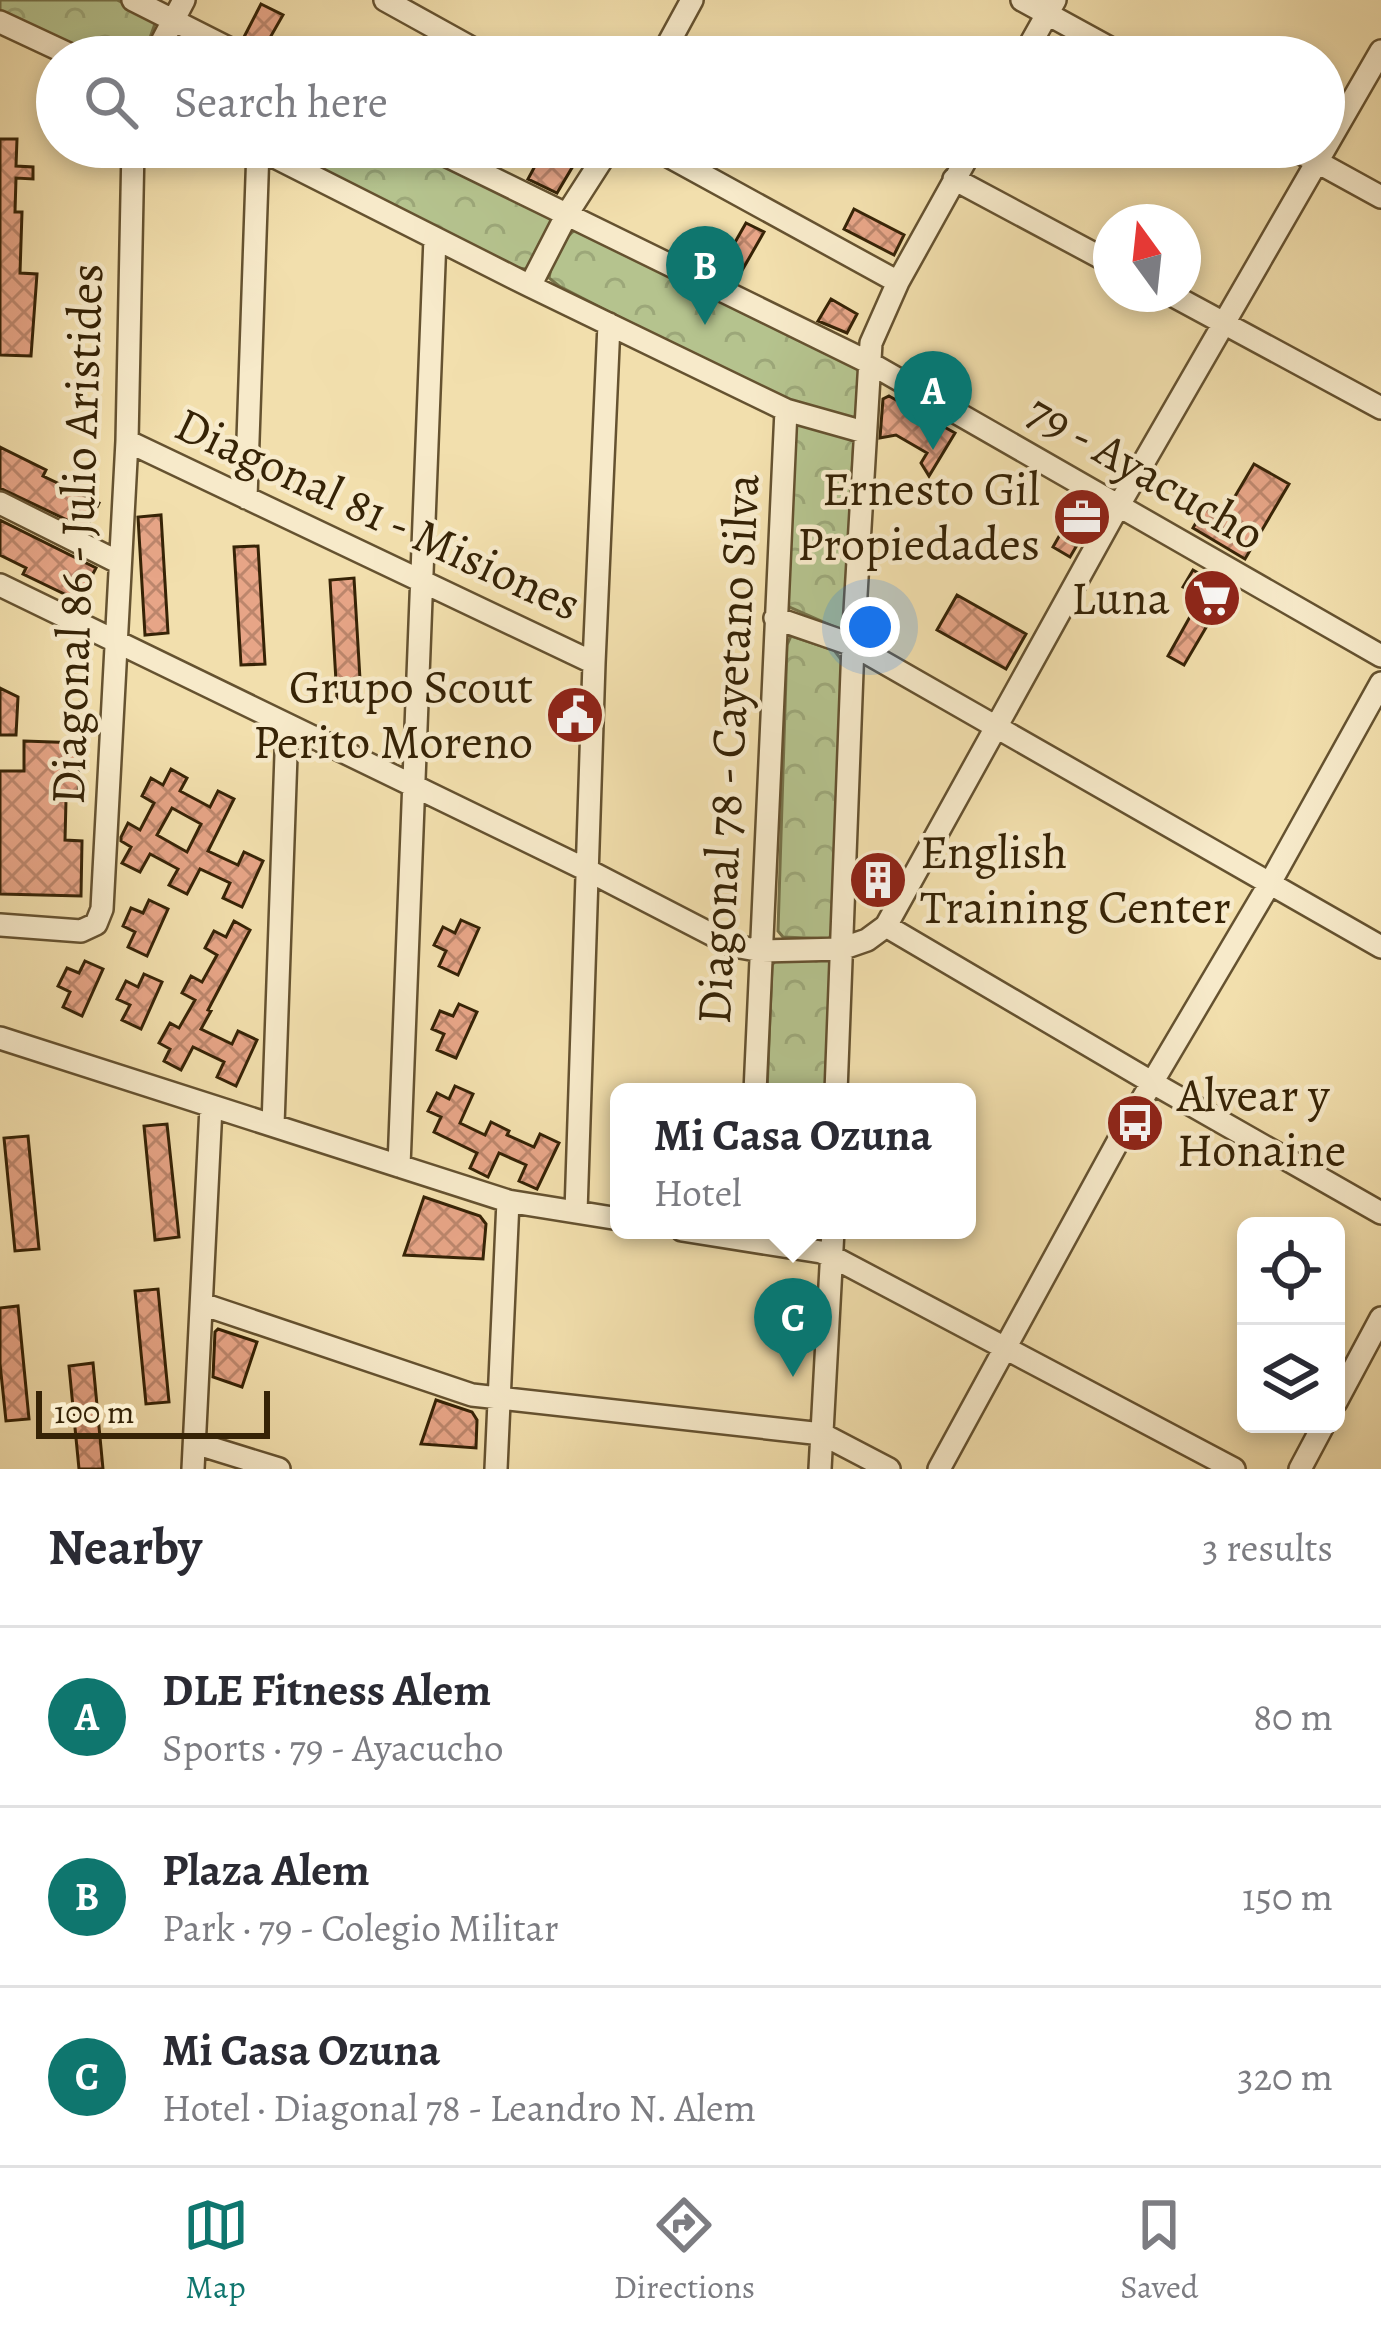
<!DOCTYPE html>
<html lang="en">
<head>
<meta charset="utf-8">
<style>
  body { margin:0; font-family:Alegreya,serif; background:#f2f2f3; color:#2b2b33 }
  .controls { position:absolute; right:36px; bottom:36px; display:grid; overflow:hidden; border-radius:18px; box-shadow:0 6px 18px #0003 }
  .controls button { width:108px; height:108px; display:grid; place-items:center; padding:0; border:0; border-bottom:3px solid #e1e1e2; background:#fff; color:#2b2b33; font:60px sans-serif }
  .compass { position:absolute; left:1093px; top:204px; width:108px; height:108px; border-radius:50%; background:#fff; box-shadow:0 6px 18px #0003; rotate:345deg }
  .scale { position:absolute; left:36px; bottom:30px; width:234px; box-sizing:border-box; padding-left:12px; border:6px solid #362306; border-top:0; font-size:33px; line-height:42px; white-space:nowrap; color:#362306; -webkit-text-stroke:9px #f7eaca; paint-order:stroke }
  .you { position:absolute; left:870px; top:627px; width:42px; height:42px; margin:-30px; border:9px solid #fff; border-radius:50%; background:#1a73e8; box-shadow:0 0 0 18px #1a73e833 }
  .badge { display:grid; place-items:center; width:78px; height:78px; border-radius:50%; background:#0f766e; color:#fff; font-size:39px; font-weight:700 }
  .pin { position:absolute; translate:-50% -99px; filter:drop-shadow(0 3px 6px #0008) }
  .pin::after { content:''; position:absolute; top:63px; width:42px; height:36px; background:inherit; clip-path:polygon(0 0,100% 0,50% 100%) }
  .popup { position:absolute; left:610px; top:1083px; width:366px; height:156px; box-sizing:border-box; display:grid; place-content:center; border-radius:18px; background:#fff; filter:drop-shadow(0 3px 9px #0005); font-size:39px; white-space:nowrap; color:#7c7c81 }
  .popup b { font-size:45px; color:#2b2b33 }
  .popup::after { content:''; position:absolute; left:50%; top:100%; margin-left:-24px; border:24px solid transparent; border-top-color:#fff }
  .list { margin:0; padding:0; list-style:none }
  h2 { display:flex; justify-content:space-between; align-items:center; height:156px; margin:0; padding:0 48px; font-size:51px }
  h2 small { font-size:39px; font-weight:400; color:#7c7c81 }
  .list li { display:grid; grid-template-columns:78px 1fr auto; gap:36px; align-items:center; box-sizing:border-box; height:180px; padding:0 48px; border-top:3px solid #e1e1e2 }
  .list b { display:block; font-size:45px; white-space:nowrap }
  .list p { margin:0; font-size:39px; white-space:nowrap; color:#7c7c81 }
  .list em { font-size:39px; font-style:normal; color:#7c7c81 }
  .icon { flex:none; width:66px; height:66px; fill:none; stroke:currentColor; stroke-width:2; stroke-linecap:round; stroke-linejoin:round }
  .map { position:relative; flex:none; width:1381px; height:1469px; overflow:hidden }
  .search { position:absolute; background:#fff; box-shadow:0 6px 18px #0003; left:36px; right:36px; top:36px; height:132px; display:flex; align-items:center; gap:30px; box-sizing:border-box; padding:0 42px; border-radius:66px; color:#7c7c81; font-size:45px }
  .sheet { height:696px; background:#fff }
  nav { display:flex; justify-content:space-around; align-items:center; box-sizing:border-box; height:168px; border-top:3px solid #e1e1e2; background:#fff; font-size:33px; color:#7c7c81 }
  nav a { display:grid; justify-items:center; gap:6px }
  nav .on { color:#0f766e }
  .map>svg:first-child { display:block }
  .park { fill:url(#park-crowns); stroke:#76734a; stroke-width:3 }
  .building { fill:url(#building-cross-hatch); stroke:#362306; stroke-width:3; fill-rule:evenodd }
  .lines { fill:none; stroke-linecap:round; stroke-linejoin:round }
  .minor-casing { stroke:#655230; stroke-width:26 }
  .minor { stroke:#f7eaca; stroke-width:21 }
  .labels { text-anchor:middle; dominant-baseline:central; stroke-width:9; stroke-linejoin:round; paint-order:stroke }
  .street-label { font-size:48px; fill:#362306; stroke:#f7eaca }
  .poi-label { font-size:48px; fill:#362306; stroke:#f7eaca; text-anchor:end }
</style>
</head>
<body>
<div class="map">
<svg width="1381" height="1469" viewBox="0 0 1381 1469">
  <defs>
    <pattern id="park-crowns" width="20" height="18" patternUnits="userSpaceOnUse" patternTransform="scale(3)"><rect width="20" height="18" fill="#b5c38e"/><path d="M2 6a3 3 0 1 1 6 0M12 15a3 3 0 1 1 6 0" fill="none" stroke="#9ca779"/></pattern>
    <pattern id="building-cross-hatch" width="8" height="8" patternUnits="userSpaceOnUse" patternTransform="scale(3)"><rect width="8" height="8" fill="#e7a587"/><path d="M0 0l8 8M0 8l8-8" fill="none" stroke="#bc866c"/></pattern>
  </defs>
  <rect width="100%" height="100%" fill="#f2dfad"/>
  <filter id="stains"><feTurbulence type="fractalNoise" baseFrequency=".00167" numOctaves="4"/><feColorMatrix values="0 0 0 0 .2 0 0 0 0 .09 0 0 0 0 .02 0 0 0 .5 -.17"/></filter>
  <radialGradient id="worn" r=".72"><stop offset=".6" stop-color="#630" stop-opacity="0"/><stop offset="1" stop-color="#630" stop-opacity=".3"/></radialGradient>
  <path class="park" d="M0,0H117L152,17L156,21L143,57H86L0,16Z
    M274,147H415L547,212C559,230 542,249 532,266L525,269L513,267Z
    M576,229L854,364L859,372L857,419L851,421L780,400L559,286L549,278C552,260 561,240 576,229Z
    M795,421L854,436L844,631L785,605Z
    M791,636L834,650L843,662L833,931L829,939L783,937L778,931L787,645Z
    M780,955L825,956L833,964L827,1092H767L772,965Z"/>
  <path class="building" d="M261,4L283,15L263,50L243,39Z
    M0,139H17L16,166L33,167V179L16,178L15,212H22L20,273L37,274L31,356L0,355Z
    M543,151L573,166L557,193L528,179Z
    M854,209L904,235L894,255L844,229Z
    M746,223L764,232L736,281L718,272Z
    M831,299L857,314L847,333L818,321Z
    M889,396L955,433L929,476L921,463L927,453L896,435L880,438L883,399Z
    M0,447L46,470L43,476L99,503L86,529L0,488Z
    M1254,464L1289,484L1245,559L1193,528L1206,505L1224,515Z
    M1078,503L1091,511L1093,518L1070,557L1053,547Z
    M161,515L168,633L145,635L138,517Z
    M0,520L96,568L79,601L23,574L26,568L0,555Z
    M258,546L265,664L241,665L234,547Z
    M1193,570L1228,590L1184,665L1168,656L1196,606L1190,602L1195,594L1183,587Z
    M354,578L361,696L337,698L330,580Z
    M957,595L1026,634L1006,669L937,630Z
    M0,688L18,697L16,735H0Z
    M24,741L80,743L78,800H66L65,840L82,841L81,896L0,894V771H24Z
    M171,769L187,778L180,791L210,807L218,791L234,799L208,851L238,865L244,852L263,861L242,907L223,898L230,883L200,869L187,894L169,885L178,869L150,854L140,872L122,863L131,847L121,841V837L128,823L140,830L154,803L142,796L151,778L163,785ZM172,808L201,824L187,852L157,835Z
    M149,900L168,909L147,956L128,947L135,932L123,926L131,908L143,913Z
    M461,920L479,928L458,975L439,966L446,951L434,945L443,927L455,933Z
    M234,921L250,930L208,1010L211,1011L201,1029L232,1044L238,1031L257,1040L236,1086L217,1077L224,1062L193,1047L181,1070L164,1061L170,1049L159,1043L170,1023L179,1028L195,1000L182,993L191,976L202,982L217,955L205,948L214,931L226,937Z
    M85,961L103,969L82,1016L63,1007L70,992L58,986L67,968L79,973Z
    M144,974L162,982L141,1029L122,1020L130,1005L117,999L126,981L138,987Z
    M459,1004L477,1012L456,1058L437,1050L444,1034L432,1029L440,1011L453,1016Z
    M455,1086L473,1094L460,1123L485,1135L491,1122L509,1131L507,1135L534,1147L540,1134L559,1143L537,1189L519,1181L526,1165L499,1153L488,1177L470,1168L477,1153L434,1132L441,1117L428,1111L437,1093L449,1099Z
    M167,1124L179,1237L155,1240L144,1126Z
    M28,1136L39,1249L15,1251L4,1138Z
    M424,1197L480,1216L486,1224L483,1259L404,1255Z
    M158,1289L169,1402L146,1404L135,1291Z
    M18,1306L29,1419L6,1421L0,1364V1308Z
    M218,1329L257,1342L242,1387L213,1377L215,1332Z
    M93,1363L103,1469H79L69,1366Z
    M436,1400L472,1412L477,1420L476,1448L421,1444Z"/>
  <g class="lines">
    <g class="minor-casing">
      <path id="minor" d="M133,0L246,57
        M385,0L488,57
        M1022,0L1126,57
        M0,22L75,57
        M154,57L184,0
        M661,57L692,0
        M1023,57L1055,0
        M255,147L530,286L786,410L864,432
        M429,147L868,362L1381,656
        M652,147L898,282
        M1290,147L1381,197
        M954,179L1111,263
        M530,286L567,214L610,147
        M1170,294L1381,408
        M127,441L594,663
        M246,498L258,149
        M0,503L120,563
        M0,585L589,871L734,946L762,951L841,949L867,940L886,926L1119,505L1381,51
        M775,618L853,645L1381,947
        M0,925L81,931L96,924L102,909L127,441L133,147
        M886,926L1153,1083L1381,1213
        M0,1038L508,1201L619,1219
        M755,1092L786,410
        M836,1092L853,645L871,343L898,282L973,147
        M273,1125L287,726
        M399,1166L435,238
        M576,1212L594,663L609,324
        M682,1230L821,1252L833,1257L1234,1469
        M202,1304L472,1395L822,1434L889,1469
        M1336,1402L1381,1318
        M195,1443L279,1469
        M193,1469L211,1107
        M496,1469L508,1201
        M820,1469L833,1230
        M939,1469L1127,1125L1270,883L1381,683
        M1300,1469L1324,1424"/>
    </g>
    <use href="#minor" class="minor"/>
  </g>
  <defs>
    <g id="office-disc" transform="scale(3)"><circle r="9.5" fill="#8f2418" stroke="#f7eaca"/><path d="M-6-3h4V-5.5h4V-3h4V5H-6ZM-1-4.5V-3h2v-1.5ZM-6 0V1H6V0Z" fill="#fff"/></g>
    <g id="supermarket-disc" transform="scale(3)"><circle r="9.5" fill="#8f2418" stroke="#f7eaca"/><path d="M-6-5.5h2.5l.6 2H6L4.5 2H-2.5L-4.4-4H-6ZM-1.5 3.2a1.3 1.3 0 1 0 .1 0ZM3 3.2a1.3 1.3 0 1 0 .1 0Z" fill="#fff"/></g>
    <g id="civic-disc" transform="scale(3)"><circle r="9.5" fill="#8f2418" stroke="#f7eaca"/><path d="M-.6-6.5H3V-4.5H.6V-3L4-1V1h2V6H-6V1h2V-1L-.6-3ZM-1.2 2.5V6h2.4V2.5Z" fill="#fff"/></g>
    <g id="building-disc" transform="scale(3)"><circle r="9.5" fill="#8f2418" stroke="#f7eaca"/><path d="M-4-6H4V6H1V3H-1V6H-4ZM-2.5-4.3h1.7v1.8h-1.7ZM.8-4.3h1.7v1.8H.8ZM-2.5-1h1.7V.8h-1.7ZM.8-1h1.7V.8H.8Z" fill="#fff"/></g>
    <g id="bus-disc" transform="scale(3)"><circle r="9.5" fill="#8f2418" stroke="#f7eaca"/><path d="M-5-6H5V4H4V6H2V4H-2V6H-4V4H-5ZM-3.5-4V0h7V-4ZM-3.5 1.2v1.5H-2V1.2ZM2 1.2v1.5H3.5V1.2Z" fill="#fff"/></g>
  </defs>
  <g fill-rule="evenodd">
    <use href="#office-disc" x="1082" y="517"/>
    <use href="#supermarket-disc" x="1212" y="598"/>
    <use href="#civic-disc" x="575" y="715"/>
    <use href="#building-disc" x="878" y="880"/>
    <use href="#bus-disc" x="1135" y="1123"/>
  </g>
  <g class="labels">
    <g class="street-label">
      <text transform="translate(1146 472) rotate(30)">79 - Ayacucho</text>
      <text transform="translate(378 514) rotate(25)">Diagonal 81 - Misiones</text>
      <text transform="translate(77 534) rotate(-88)">Diagonal 86 - Julio Aristides</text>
      <text transform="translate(728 749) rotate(-87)">Diagonal 78 - Cayetano Silva</text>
    </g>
    <g class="poi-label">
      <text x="1040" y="489">Ernesto Gil<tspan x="1040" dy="55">Propiedades</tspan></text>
      <text x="1170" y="598">Luna</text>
      <text x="533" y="687">Grupo Scout<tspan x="533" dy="55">Perito Moreno</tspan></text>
      <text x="920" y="852" text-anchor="start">English<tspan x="920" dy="55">Training Center</tspan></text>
      <text x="1177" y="1095" text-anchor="start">Alvear y<tspan x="1177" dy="55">Honaine</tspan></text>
    </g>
  </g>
  <rect width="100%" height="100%" filter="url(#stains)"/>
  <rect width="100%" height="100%" fill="url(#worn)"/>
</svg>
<div class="controls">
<button><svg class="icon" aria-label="locate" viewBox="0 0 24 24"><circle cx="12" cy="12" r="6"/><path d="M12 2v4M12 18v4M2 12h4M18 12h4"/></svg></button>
<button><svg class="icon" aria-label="layers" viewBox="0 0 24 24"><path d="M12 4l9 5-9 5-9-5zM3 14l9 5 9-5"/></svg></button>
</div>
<svg class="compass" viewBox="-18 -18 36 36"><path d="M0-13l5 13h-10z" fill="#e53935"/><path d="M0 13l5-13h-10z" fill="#7c7c81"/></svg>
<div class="scale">100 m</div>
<div class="you"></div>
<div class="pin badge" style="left:933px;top:450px">A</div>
<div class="pin badge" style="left:705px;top:325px">B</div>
<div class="pin badge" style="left:793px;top:1377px">C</div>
<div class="popup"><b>Mi Casa Ozuna</b>Hotel</div>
<div class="search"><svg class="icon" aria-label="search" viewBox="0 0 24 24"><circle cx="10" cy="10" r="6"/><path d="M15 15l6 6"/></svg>Search here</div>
</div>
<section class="sheet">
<h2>Nearby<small>3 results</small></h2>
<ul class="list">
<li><span class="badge">A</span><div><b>DLE Fitness Alem</b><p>Sports · 79 - Ayacucho</p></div><em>80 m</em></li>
<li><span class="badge">B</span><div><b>Plaza Alem</b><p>Park · 79 - Colegio Militar</p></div><em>150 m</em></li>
<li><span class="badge">C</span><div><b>Mi Casa Ozuna</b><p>Hotel · Diagonal 78 - Leandro N. Alem</p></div><em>320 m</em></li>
</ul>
</section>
<nav>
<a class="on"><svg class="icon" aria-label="map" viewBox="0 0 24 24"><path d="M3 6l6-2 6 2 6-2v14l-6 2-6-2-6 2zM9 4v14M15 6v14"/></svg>Map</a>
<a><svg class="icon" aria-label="directions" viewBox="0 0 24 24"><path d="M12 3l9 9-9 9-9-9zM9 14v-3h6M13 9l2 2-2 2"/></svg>Directions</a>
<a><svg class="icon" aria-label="saved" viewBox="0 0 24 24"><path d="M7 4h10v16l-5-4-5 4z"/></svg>Saved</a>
</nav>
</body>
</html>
